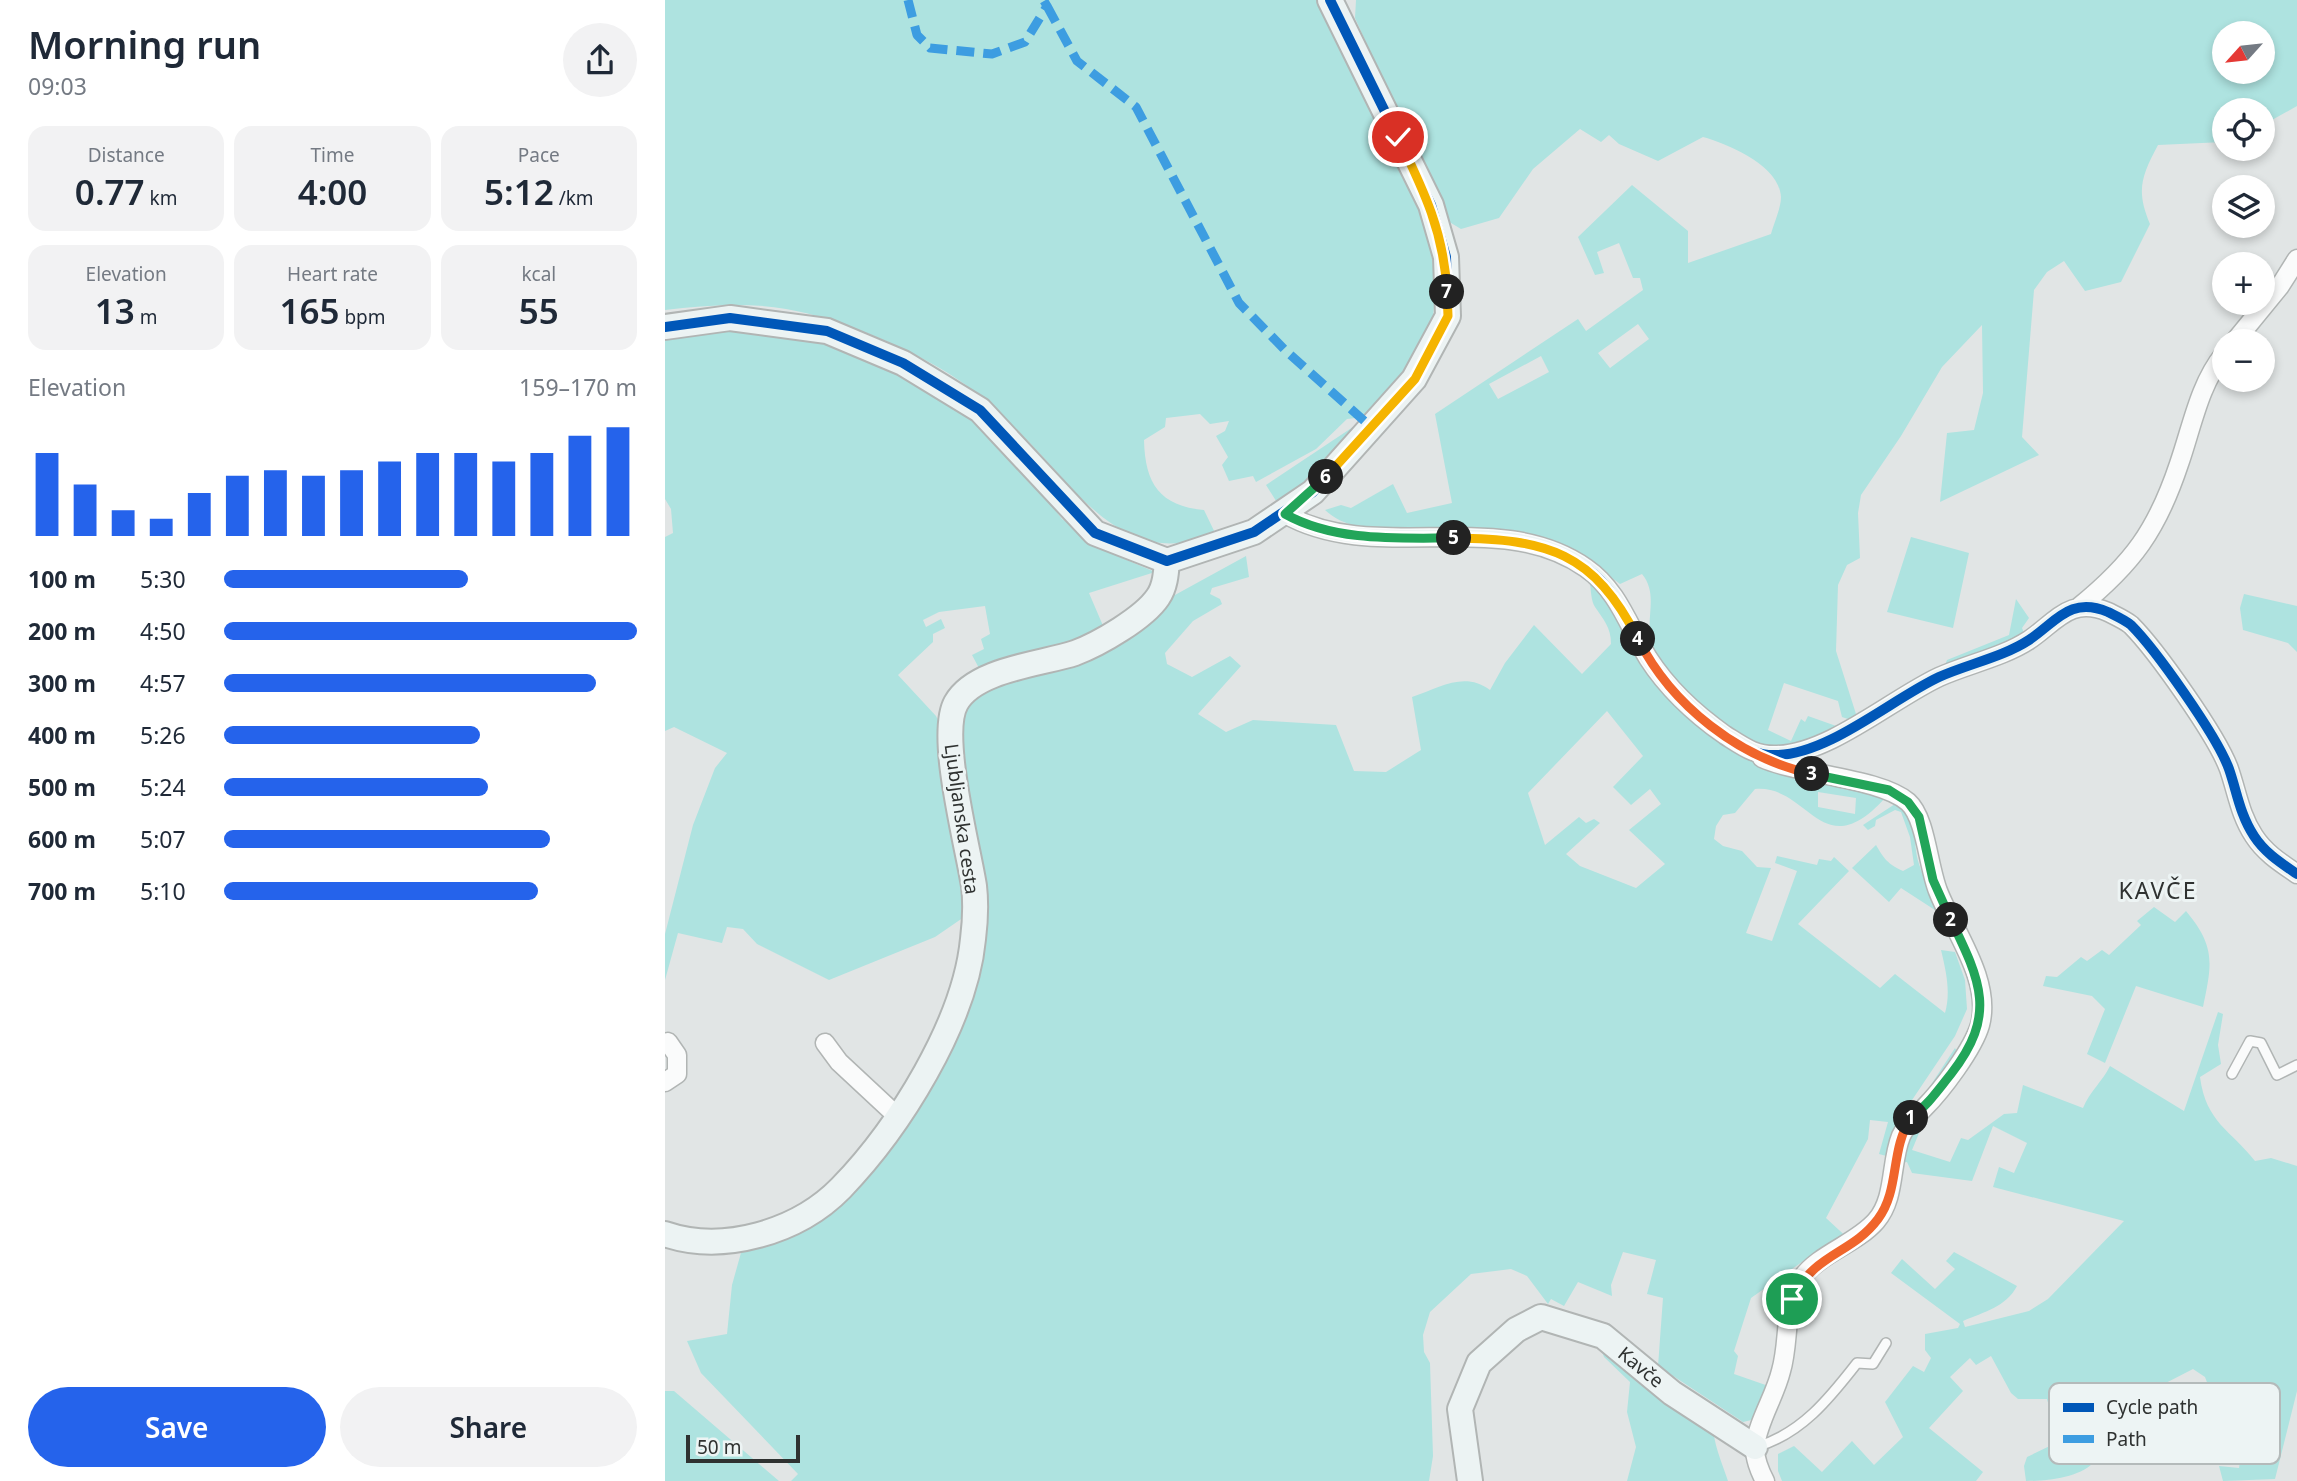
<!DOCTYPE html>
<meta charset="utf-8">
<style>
body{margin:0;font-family:"Noto Sans",sans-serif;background:#f2f2f3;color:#1f2937;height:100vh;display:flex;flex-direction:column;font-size:26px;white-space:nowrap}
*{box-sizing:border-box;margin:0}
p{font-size:23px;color:#747a83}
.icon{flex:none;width:38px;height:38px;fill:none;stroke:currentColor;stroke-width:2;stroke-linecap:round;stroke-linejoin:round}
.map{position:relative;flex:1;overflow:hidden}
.drawer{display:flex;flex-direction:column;background:#fff;width:665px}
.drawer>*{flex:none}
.needle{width:46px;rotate:243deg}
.fabs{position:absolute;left:1547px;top:21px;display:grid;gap:14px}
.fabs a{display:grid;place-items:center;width:63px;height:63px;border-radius:50%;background:#fff;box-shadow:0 4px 10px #0003;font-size:35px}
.scale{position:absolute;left:21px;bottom:18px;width:114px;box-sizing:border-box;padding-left:7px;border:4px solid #2f3231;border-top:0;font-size:19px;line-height:24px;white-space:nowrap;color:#2f3231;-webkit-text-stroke:5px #edf4f4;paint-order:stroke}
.pin{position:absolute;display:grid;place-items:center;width:60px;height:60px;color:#fff;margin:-30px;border:4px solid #fff;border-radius:50%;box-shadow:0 2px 7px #0007}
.km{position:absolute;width:35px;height:35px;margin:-18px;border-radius:50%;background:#222;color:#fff;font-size:19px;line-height:35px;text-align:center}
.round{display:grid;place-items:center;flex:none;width:74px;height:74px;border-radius:37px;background:#f2f2f3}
.headline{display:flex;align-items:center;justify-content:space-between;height:119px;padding:0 28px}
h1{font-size:38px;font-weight:600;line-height:52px}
.stats{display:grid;grid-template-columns:repeat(3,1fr);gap:10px;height:119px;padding:7px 28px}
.stats div{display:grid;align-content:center;border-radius:18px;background:#f2f2f3;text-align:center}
.stats b{font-size:35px;font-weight:600}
.stats small{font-size:19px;font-weight:400}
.stats p{font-size:19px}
.chart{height:196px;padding:14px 28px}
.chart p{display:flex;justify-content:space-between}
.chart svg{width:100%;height:126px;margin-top:7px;stroke:#2563eb;stroke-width:6}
.primary-button{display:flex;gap:14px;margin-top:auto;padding:14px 28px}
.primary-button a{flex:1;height:80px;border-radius:42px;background:#2563eb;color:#fff;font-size:28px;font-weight:600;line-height:80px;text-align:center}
.primary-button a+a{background:#f2f2f3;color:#1f2937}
ul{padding:0 28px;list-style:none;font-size:23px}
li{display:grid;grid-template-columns:112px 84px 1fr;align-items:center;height:52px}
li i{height:18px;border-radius:9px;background:#2563eb}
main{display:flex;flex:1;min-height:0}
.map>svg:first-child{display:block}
.green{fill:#aee3e0;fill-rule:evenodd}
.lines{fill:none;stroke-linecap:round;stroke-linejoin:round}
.lane-casing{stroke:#b1b5b4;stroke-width:12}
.street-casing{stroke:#b1b5b4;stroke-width:21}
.secondary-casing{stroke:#b1b5b4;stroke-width:28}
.lane{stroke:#fafbfb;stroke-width:9}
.street{stroke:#fafbfb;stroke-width:18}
.secondary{stroke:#ecf3f3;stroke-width:24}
.quiet{stroke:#3d9de1;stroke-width:9;stroke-dasharray:18 9;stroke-linecap:butt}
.cycleway-casing{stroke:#edf4f4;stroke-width:15}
.cycleway{stroke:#0057b8;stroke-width:10}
.split-1-casing{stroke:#fff;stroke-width:14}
.split-2-casing{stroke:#fff;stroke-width:14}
.split-3-casing{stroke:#fff;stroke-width:14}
.split-4-casing{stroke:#fff;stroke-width:14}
.split-5-casing{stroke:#fff;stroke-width:14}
.split-6-casing{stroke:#fff;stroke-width:14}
.split-7-casing{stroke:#fff;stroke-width:14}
.split-8-casing{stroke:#fff;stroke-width:14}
.split-1{stroke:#f0652b;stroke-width:9}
.split-2{stroke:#22a559;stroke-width:9}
.split-3{stroke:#22a559;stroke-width:9}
.split-4{stroke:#f0652b;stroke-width:9}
.split-5{stroke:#f5b400;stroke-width:9}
.split-6{stroke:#22a559;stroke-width:9}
.split-7{stroke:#f5b400;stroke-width:9}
.split-8{stroke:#f5b400;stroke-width:9}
.labels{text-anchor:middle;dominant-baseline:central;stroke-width:6;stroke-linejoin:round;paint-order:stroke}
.street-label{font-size:19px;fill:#2f3231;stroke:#edf4f4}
.quarter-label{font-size:23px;letter-spacing:2px;fill:#2f3231;stroke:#edf4f4}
.key{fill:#edf4f4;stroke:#b4baba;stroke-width:2}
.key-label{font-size:19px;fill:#2f3231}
</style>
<main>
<section class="drawer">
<div class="headline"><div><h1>Morning run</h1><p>09:03</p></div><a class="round"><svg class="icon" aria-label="share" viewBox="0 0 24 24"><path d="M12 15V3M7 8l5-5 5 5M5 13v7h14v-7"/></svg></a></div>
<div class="stats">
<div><p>Distance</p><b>0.77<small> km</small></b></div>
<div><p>Time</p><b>4:00</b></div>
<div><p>Pace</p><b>5:12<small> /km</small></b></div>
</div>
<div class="stats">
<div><p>Elevation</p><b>13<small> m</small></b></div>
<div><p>Heart rate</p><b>165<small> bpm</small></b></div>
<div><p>kcal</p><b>55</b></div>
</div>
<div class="chart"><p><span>Elevation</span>159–170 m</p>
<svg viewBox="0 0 160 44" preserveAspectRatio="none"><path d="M5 44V15M15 44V26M25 44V35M35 44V38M45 44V29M55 44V23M65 44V21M75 44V23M85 44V21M95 44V18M105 44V15M115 44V15M125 44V18M135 44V15M145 44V9M155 44V6"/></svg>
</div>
<ul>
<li><b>100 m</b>5:30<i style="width:59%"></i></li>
<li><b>200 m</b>4:50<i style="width:100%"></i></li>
<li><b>300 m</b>4:57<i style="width:90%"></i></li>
<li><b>400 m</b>5:26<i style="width:62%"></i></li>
<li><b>500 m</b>5:24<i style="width:64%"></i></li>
<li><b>600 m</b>5:07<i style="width:79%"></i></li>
<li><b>700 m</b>5:10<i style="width:76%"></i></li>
</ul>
<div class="primary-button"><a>Save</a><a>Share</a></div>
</section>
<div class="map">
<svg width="1632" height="1481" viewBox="0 0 1632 1481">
<rect width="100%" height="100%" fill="#e1e5e5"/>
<path class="green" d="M0,0H655L762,220L771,290L768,316L754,352L733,382L699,417L682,419L651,449L591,482L588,476L564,481L557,465L563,457L551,436L560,431L564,421L545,424L535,414L501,418L500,427L479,440C480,484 495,506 539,510L552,537C528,542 499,548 474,538C433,522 408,489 378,457C352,429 324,400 292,379C248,349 174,318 121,309C81,302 41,305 0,310Z
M691,0H1632V106L1598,125V110H1559V142L1493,145C1476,177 1471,191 1485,224L1456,282L1420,291L1399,261L1382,272L1369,290L1357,437L1374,455L1275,502L1282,433L1309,430L1318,393L1317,325L1277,367L1236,436L1196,495L1193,513L1195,558L1182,565L1173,585L1171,651L1191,714L1186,720L1177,717L1173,701L1119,683L1103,730L1126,741L1136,719L1140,722L1143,716L1174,727C1164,733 1149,748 1138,750C1128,752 1100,749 1091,744C1059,726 1000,680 988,646C978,621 995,596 977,574L955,584C931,566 906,545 876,538C840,529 804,534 769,528C762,526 755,530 748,530C719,531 682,531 660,510L676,505L686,508L728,484L742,513L787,503L770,414L913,319L921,331L978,290L975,278H968L954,243L932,252L939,273L930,275L913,237L967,185L1023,231V263L1106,234C1109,223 1116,208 1116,197C1114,165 1063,144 1038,137L993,161L954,144L944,135L936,142L915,129L868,169L834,218L796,229L781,220L690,18ZM1559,33H1598V72H1559ZM973,324L984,339L945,368L933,353ZM876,356L884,372L833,399L824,384Z
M67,326L132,333L235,369L317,424L352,460L397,519L450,555L490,572L424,593L439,628L422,638L315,670L307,655L319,649L316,639L325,634L320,606L274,612L258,620L261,627L276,619L280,628L268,634V642L233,675L271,716L279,732L302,915L270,937L164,980L92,944L78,929L62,927L57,943L13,933L0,980V934L28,825L50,768L62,753L9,727L0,731V537L8,533L6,509L0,499V336Z
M688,427L690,430L637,486L613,504L601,485Z
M1246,537L1304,553L1288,628L1222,612Z
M581,556L584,577L547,588L545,594L555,599L557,604L528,621L500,653L502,664L527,677L565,656L576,666L533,714L561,732L588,720L671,725L689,771L721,772L756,750L747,697C775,688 799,671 825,690L840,663L869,625L917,674L946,644C946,627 938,619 930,607C926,601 926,590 925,584L929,581L1057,740L1212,790L1220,798C1157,868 1144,784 1090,789L1070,813L1058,815L1051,826L1049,839L1058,846L1077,851L1092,867L1106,868L1081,933L1107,941L1132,871L1110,863L1112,856L1152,865L1154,859L1166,861L1169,857L1184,871L1133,924L1215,988L1230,974L1280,1013C1286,992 1281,971 1276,950L1290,952L1300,980L1302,1009L1290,1036L1241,1109L1225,1157L1214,1154L1223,1122L1205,1120L1203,1139L1161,1218L1187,1242L1171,1252H1151L1086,1298L1069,1351L1073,1356L1069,1374L1118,1391L1099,1417L1078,1422L993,1366L998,1298L982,1294L991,1260L958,1252L946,1285L947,1296L913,1282L899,1306L886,1299L883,1304L862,1276L846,1269L806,1274L765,1312L758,1335L759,1352L765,1363L768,1456L764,1481H126L133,1474L36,1373L22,1341L62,1334L67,1285L79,1242L178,1197L312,981L293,738L296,710L313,689L499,601ZM942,711L978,756L948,787L966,805L985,789L996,804L964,830L1000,864L971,888L915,866L901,854L935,823L929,819L921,823L914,817L880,845L863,793ZM1153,792L1191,798L1190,814L1153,807Z
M1579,594L1632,606V652L1623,643L1578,630L1575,608Z
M1351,599L1364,618L1357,628L1360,635L1279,668L1282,660L1344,635Z
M1230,804C1254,816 1247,843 1254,864C1259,880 1268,896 1275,911L1273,912L1236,888L1224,902L1187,868L1211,845C1219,859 1223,864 1238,871L1249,865L1245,837L1236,812L1230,810L1211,820L1210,826L1203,830L1198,825Z
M1489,907L1510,922L1521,911C1551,947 1547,964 1538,1007L1471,986L1440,1063L1422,1054L1440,1009L1427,996L1378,986L1381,976L1392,977L1416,957L1422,961L1437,950L1444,955L1476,925L1472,921Z
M1553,1012L1558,1014L1553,1045L1556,1064L1535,1077C1541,1123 1566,1130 1590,1161L1606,1158L1632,1166V1391L1610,1479L1558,1481L1554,1466L1574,1468L1584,1402L1572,1406L1546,1393L1540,1377L1528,1369L1493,1387L1459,1396L1429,1412L1385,1410L1382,1399H1353L1346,1393L1326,1356L1311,1365L1305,1358L1285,1377L1298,1391L1264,1428L1318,1472L1311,1481H1117L1113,1471V1454L1129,1446L1157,1472L1187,1441L1209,1465L1238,1437L1220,1402L1248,1366L1259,1372L1266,1358L1260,1350V1334L1293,1328L1295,1324L1226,1273L1237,1259L1270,1289L1290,1269L1281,1261L1289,1252L1352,1286C1341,1307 1319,1312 1298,1321L1300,1327L1364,1311L1383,1299L1459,1221L1328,1187L1334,1167L1349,1173L1362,1143L1328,1126L1307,1181L1247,1173L1242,1162L1235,1163L1258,1097L1290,1048L1293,1053L1267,1102L1247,1150L1285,1162L1296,1138L1303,1140L1339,1114L1352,1113L1358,1085L1418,1108C1425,1091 1437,1082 1445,1066L1519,1111Z
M933,1341L1048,1416C1046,1439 1056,1460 1063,1481H962L971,1447L962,1412L965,1382L939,1357Z
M0,1391H9L114,1481H0Z
M1437,1421H1453L1464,1425V1434L1455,1441L1433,1444L1427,1451L1428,1463C1413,1478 1382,1481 1361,1481L1359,1466L1362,1457Z"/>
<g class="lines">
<defs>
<path id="lane" d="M1567,1074L1585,1041L1596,1043L1612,1075L1632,1065
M1091,1447C1136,1434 1164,1399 1192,1363L1208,1364L1221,1343"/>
<path id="street" d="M1570,341L1615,286L1632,259
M620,514C711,566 833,506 921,568C953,590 964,627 983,658C1003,689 1030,714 1060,735C1079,747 1090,756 1112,755C1164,754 1227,699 1274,677C1303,664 1338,657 1364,640C1391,622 1405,596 1443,612C1451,616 1460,620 1466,625C1491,650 1552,736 1564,769C1572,792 1575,815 1589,836C1600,853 1616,863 1632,874
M1414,607C1468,563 1492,530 1514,464C1527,427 1534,385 1559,354
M1097,758C1135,775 1215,778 1243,802C1261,818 1263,866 1273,891C1288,930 1327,980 1315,1025C1308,1049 1277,1090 1259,1108C1250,1118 1242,1123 1236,1136C1225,1163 1231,1198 1211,1221C1191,1244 1153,1254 1136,1279C1118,1307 1125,1341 1116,1371C1110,1396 1093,1421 1090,1446C1089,1457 1095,1472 1100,1481
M160,1043L174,1062L232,1116
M0,1082L12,1074V1055L3,1042"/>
<path id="secondary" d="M0,327L65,318L162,331L238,363L315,410L430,533L502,561L589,532L648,492L749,379L783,316L781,257L766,205L665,0
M0,1234C58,1254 133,1232 176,1188C234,1128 300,1023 308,939C310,923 311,903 309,886C303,847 273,735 291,703C310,669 377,664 410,653C434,644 479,618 493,597C500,587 501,574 502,561
M805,1481L795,1409L814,1363L851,1330L876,1317L938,1336L1007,1393L1090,1447"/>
</defs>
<use href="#lane" class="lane-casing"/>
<use href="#street" class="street-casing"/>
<use href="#secondary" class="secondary-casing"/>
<use href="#lane" class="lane"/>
<use href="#street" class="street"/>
<use href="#secondary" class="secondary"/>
<path class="quiet" d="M243,0L252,35L265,48L327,54L360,42L382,6L379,1
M382,6L412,61L471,107L574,303L621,351L706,427"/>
<defs>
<path id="cycleway" d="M0,327L65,318L162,331L238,363L315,410L430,533L502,561L589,532L648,492L749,379L783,316L781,257L766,205L665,0
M620,514C711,566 833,506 921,568C953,590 964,627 983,658C1003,689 1030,714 1060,735C1079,747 1090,756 1112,755C1164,754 1227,699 1274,677C1303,664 1338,657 1364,640C1391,622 1405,596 1443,612C1451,616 1460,620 1466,625C1491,650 1552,736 1564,769C1572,792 1575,815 1589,836C1600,853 1616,863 1632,874"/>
</defs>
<use href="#cycleway" class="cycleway-casing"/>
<use href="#cycleway" class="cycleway"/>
</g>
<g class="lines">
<defs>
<path id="split-1" d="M1127,1299C1150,1252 1186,1255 1213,1219C1235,1190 1225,1149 1246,1118"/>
<path id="split-2" d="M1246,1118C1262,1106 1273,1090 1286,1074C1332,1015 1316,982 1286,920"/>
<path id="split-3" d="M1147,774L1224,790L1243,802L1254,817L1268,880L1286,920"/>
<path id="split-4" d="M973,639C1007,706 1074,758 1147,774"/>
<path id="split-5" d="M789,538C882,539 929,552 973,639"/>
<path id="split-6" d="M661,477L620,514C670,542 733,538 789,538"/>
<path id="split-7" d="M661,477L750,379L783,316L782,292"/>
<path id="split-8" d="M733,137C759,191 779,232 782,292"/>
</defs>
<use href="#split-1" class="split-1-casing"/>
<use href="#split-2" class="split-2-casing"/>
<use href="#split-3" class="split-3-casing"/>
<use href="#split-4" class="split-4-casing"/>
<use href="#split-5" class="split-5-casing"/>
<use href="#split-6" class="split-6-casing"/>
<use href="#split-7" class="split-7-casing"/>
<use href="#split-8" class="split-8-casing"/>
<use href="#split-1" class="split-1"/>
<use href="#split-2" class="split-2"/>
<use href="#split-3" class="split-3"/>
<use href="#split-4" class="split-4"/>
<use href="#split-5" class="split-5"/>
<use href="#split-6" class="split-6"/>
<use href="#split-7" class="split-7"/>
<use href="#split-8" class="split-8"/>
</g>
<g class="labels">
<g class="street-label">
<text transform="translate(297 819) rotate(82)">Ljubljanska cesta</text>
<text transform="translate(976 1367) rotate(39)">Kavče</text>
</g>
<g class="quarter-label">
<text x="1493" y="890">KAVČE</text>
</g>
</g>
<rect x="1384" y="1383" width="231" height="81" rx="10" class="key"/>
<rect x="1398" y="1403" width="31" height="9" fill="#0057b8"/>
<rect x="1398" y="1435" width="31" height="8" fill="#3d9de1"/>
<g class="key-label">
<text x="1441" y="1414">Cycle path</text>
<text x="1441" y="1446">Path</text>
</g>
</svg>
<div class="fabs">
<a><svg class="needle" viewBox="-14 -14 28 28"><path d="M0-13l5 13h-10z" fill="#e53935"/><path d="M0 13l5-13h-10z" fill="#747a83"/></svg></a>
<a><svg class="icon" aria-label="locate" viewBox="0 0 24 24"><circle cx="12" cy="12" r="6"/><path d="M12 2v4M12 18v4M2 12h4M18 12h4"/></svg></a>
<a><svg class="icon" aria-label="layers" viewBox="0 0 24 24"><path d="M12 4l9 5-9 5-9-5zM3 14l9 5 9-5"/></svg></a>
<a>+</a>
<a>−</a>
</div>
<div class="scale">50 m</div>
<div class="pin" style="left:1127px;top:1299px;background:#1e9e55"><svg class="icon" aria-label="arrive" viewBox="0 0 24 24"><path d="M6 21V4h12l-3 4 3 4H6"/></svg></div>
<div class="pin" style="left:733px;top:137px;background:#d93025"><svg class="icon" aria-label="check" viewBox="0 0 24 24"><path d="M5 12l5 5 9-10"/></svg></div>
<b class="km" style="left:1246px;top:1118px">1</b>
<b class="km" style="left:1286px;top:920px">2</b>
<b class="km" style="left:1147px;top:774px">3</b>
<b class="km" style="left:973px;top:639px">4</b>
<b class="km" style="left:789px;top:538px">5</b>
<b class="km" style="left:661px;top:477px">6</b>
<b class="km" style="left:782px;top:292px">7</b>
</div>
</main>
